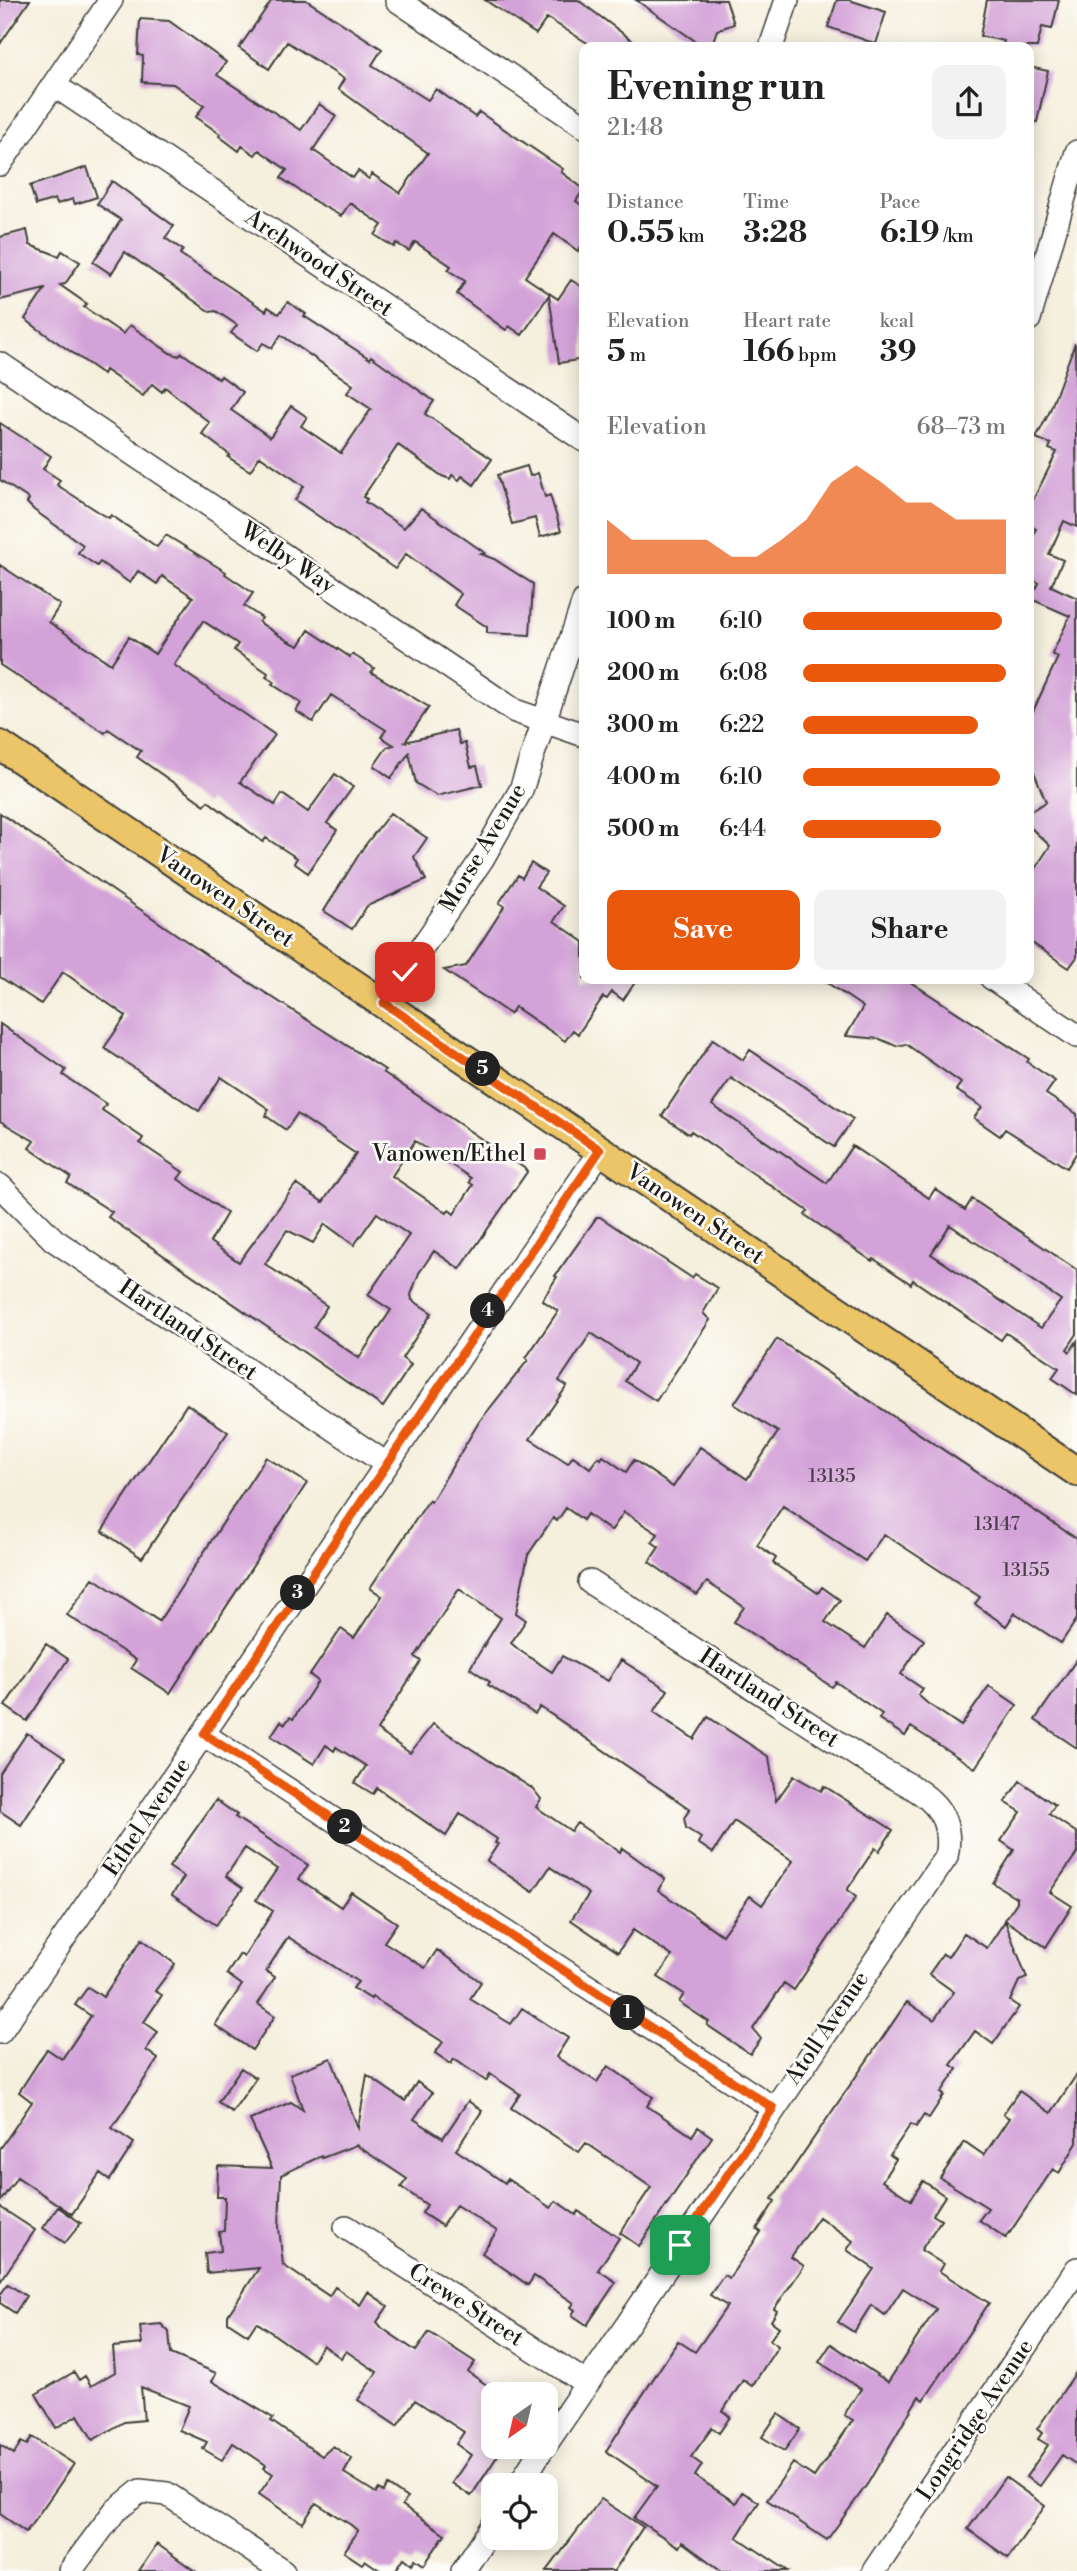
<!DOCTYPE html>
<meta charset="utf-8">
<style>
body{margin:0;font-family:"Libre Bodoni",serif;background:#f2f2f2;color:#222;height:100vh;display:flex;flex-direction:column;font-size:26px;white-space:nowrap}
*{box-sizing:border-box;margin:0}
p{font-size:23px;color:#767676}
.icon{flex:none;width:38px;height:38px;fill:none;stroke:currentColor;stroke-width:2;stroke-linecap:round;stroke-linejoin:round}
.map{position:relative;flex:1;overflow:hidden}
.details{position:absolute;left:579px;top:42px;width:455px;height:942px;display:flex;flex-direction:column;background:#fff;border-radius:14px;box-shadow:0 4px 18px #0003}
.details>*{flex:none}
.needle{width:46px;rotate:214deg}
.controls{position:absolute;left:481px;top:2382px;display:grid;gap:14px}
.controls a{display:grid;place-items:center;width:77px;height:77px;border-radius:14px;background:#fff;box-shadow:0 4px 18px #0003;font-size:35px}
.pin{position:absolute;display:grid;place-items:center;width:60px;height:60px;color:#fff;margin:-30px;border-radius:14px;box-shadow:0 4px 10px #0006}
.km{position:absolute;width:35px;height:35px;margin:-18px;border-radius:50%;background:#222;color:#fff;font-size:19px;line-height:35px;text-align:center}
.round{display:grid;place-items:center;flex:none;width:74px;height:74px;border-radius:14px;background:#f2f2f2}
.summary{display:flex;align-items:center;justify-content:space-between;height:119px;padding:0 28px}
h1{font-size:38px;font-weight:800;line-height:52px}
.figures{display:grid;grid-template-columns:repeat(3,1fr);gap:10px;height:119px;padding:7px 28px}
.figures div{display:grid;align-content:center}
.figures b{font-size:30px;font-weight:800}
.figures small{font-size:19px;font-weight:400}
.figures p{font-size:19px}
.chart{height:196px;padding:14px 28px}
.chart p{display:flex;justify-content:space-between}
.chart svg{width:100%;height:126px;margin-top:7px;fill:#ea580c;opacity:.7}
.action{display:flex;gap:14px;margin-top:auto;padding:14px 28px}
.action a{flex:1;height:80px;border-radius:14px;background:#ea580c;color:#fff;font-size:28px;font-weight:800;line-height:80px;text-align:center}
.action a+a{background:#f2f2f2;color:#222}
ul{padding:0 28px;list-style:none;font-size:23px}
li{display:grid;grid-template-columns:112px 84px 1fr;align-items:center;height:52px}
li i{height:18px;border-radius:9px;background:#ea580c}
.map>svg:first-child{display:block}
.building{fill:#d3a2d8;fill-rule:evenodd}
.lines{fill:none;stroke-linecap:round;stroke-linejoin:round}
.minor-casing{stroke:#3d3c39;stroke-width:26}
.major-casing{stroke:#3d3c39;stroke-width:32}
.minor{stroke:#fff;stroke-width:23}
.major{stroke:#edc569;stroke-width:28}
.route-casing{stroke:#fff;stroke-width:14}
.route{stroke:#ea580c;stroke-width:9}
.poi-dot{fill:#d1495b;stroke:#fdfcf7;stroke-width:2.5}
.labels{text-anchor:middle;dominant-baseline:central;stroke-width:5;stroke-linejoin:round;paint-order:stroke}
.number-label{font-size:19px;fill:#4a3e4b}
.street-label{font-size:23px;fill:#1c1c1c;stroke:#fdfcf7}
.poi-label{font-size:23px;fill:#1c1c1c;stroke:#fdfcf7;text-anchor:end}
</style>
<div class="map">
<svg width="1077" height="2571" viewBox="0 0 1077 2571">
<rect width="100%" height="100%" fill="#fdfcf7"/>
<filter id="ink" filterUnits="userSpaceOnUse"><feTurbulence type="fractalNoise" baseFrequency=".0143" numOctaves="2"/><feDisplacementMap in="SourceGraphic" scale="14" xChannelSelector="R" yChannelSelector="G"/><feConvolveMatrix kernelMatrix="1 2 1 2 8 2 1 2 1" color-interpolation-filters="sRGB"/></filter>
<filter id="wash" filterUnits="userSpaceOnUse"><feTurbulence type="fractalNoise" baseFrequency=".00686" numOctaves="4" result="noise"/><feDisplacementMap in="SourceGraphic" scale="28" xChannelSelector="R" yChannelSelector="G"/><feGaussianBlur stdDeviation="1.57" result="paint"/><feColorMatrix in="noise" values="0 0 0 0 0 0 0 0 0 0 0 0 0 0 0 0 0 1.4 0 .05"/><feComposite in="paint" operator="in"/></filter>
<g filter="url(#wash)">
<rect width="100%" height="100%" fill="#f5efdd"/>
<g id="blocks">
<path class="building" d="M0,0H30L0,44Z
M272,0H306L382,49L372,65L428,100L436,89L475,117L479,112L563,169L561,172L584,189L576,201L584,207V242L578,251L554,234L525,277L558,299L571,280L584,288V359L559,363L549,295L522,335L509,326L506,330L457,294L465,281L448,270L451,266L415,242L409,251L396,243L394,247L375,235L382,225L350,203L341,216L316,202L281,178L287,170L259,150L255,155L242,146L239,151L219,136L220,134L196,117L204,105L173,84L142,82L143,56L138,55L140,19L169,21L226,62L217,75L301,130L319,104L336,116L313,150L353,178L358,171L369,179L372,174L400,193L428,153L338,89L344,79L287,42L269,69L239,48Z
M485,0H578L641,47H594L547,18L536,34Z
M636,0H726L734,24L717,30L711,47H704Z
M837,0H849L886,12L876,44L828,27Z
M987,0H1059L1052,29L1042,27L1037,47H1003L1004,41L980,36Z
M1029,67L1048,71L1037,122L1029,121Z
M87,167L97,197L75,204L73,199L57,204L55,199L36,205L30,186Z
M112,181L174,226L165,238L183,250L180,254L266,311L268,307L279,314L288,302L306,314L304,316L370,359L371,356L434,401L425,414L492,459L474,485L462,476L459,480L452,475L450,479L442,476L398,445L363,497L367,499L365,502L404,528L421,508L485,553L481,554L494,559L533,584L530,635L487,633V627L454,605L461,594L406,554L395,569L295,500L304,486L260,456L250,471L228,457L230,455L202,434L210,423L165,387L162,392L152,384L143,396L105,370L103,374L37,328L25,319L45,289L0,300V237L27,230L30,245L59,256L62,251L80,262L65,284L60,285L87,304L84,307L123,334L130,325L170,353L179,356L182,353L219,379L221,376L243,392L231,410L270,437L291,406L307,417L301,426L341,453L371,409L347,393L353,385L281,335L272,348L263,343L257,351L231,333L237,325L216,311L210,312L125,252L111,274L93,262L121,220L97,204Z
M1075,343L1077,527L1064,521L1049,554L1063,560L1051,586L1077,598V957L1069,968L1029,941V878L1050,846L1029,826V812L1046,802L1029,759V720L1058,657L1052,654L1070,616L1031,599L1039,583L1029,578V542L1036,529L1029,525V508L1057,452L1049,449L1051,444L1036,438L1049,413Z
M0,423L51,456L43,469L60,480L57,485L102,514L109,518L111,515L157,547L166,535L226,572L225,574L253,593L244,606L262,618L259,622L288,641L299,646L309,630L350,657L352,654L374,668L371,672L429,707L405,742L456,730L460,744L465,743L471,767L477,766L482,785L437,796L416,783L409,753L391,778L374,766L387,747L394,745L381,737L386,730L331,695L313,722L296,711L301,703L272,684L274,682L266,677L268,673L234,650L238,644L203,621L174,665L275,735L240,782L275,805L282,794L308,812L335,774L353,787L327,823L337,830L308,873L294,863L297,858L266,838L263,842L208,801L205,805L137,757L141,751L108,729L105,733L0,665V565L60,605L49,622L111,664L129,637L155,654L193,597L162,576L157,584L138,571L130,583L100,562L97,566L78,553L83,545L34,510L27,503L29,499L0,480Z
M527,466L530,476L538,473L545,497L550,495L561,531L540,537L535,518L512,524L497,475Z
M0,813L205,954L385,1070L383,1072L524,1168L527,1172L460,1269L434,1251L419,1273L411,1295L412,1300L432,1313L402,1358L411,1365L383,1407L108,1217L112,1212L67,1183L71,1177L29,1148L34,1141L0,1121V1024L66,1070L63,1075L106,1104L102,1110L143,1138L140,1143L183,1172L178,1179L227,1213L210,1242L239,1262L296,1184L323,1202L356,1154L297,1114L286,1130L266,1116L269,1109L221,1077L199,1111L104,1048L126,1016L63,972L41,1004L0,977ZM415,1141L471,1178L469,1182L473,1185L454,1214L449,1210L447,1213L392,1176ZM377,1213L409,1235L368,1295L391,1310L359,1358L314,1327L327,1306L265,1264L287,1230L313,1243L325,1224L354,1245Z
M390,813L427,838L414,857L426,880L367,906L352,929L324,911L363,848Z
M531,863L546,873L536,887L564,906L554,921L584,942V978H638L623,1000L612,992L607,999L603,997L578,1034L573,1030L565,1041L515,1007L510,1014L444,970L466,966L502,910L504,906L499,903L518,875L522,878Z
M820,978H904L1029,1059L1027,1062L1055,1081L1046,1094L1077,1114V1152L1067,1168L1005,1129L1000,1136L974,1118L982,1107L956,1090L961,1083L906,1044L896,1046L880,1039L846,1036L863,1007Z
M713,1039L743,1060L750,1050L853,1119L834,1147L731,1078L712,1105L827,1183L852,1146L929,1198L935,1189L965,1210L972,1199L1077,1270V1334L1067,1349L1070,1352L1077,1341V1395L1052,1378L1059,1368L1006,1333L1001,1340L913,1280L911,1284L874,1259L872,1261L805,1215L808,1211L691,1131L689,1134L662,1116ZM950,1225L1061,1300L1041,1328L931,1254Z
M597,1217H600L692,1278L695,1274L718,1288L703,1313L710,1320L656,1401L625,1381L636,1363L591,1333L559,1381L567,1386L530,1439L568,1463L573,1456L590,1468L598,1457L601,1459L603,1456L626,1472L634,1460L673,1487L700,1447L747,1479L778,1432L734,1404L777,1339L1077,1539V1619L1061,1643L1015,1613L1006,1626L975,1604L980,1597L884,1534L865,1561L783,1506L757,1545L776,1558L773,1563L818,1593L822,1587L840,1600L825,1622L865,1648L887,1615L924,1640L901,1674L923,1689L918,1695L927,1703L961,1726L989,1686L1017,1705L975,1768L911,1727L905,1736L879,1719L882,1714L836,1682L832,1687L734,1622L744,1607L707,1582L697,1595L649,1562L659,1547L652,1542L658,1534L624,1512L611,1531L587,1514L583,1520L566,1508L557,1521L553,1518L528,1555L516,1613L526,1620L511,1643L519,1650L552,1672L562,1656L608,1681L621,1660L668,1690L654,1712L694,1739L708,1717L769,1757L776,1801L794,1776L821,1791L824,1786L893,1830L879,1851L875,1848L847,1890L856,1897L794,1990L784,1983L753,2029L761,2039L750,2054L707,2025L709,2022L679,2002L684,1994L658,1977L672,1956L633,1930L618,1952L571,1920L589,1894L550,1867L533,1892L487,1861L498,1844L495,1843L497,1839L460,1814L446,1836L377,1788L373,1794L355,1783L366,1766L336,1747L334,1751L326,1745L314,1764L271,1736L281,1721L285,1724L290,1717L293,1719L318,1681L310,1675L341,1629L354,1638L382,1596L370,1588L429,1500L431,1502L479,1422L528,1360L526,1358L558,1311L542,1300L557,1277L555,1276ZM459,1589L501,1618L470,1668L490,1682L488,1685L535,1714L540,1707L690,1809L684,1818L686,1828L701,1838L698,1843L713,1853L734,1821L793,1861L762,1905L750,1896L722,1935L658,1890L665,1879L622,1848L620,1852L577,1823L571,1831L536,1807L541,1799L533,1789L433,1724L410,1753L377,1730L421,1661L415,1657Z
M187,1404L228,1432L142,1558L102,1531Z
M266,1457L307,1483L170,1693L131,1668L136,1660L67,1615L93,1578L159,1621Z
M46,1644L68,1659L27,1721L5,1706Z
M1077,1659V1748L1035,1720Z
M27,1733L65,1758L21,1825L0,1811V1773Z
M1020,1781L1055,1805L1049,1814L1077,1833V1853L1050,1892L1072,1906L1046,1947L1005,1920L1017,1902V1898L993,1883L1014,1850L1001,1841L1021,1812L1005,1802Z
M216,1800L237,1815L235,1817L308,1865L299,1879L341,1907L351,1892L397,1923L384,1942L425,1968L437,1950L481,1982L470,1999L511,2024L522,2008L568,2038L556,2057L597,2082L608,2066L653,2097L647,2106L692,2136L698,2127L712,2137L639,2246L620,2233L651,2187L586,2143L579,2152L511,2108L520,2094L490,2074L486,2081L454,2059L451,2064L435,2053L443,2042L372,1997L371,1999L353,1988L358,1982L288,1937L266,1971L275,1977L258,2004L275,2016L252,2050L215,2025L242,1985L227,1974L240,1954L244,1957L273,1911L256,1900L277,1869L245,1848L226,1876L243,1888L216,1925L172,1895L184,1877L169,1867Z
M1005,1921L1027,1978L1019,1981L1010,2001L1019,2007L993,2044L975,2031L951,2065L957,2069L941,2093L944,2095L929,2118L924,2115L916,2127L911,2124L890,2155L896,2159L882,2181L911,2200L923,2181L945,2196L933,2215L941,2220L921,2250L943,2264L939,2271L989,2303L924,2400L919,2396L868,2483L827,2540L767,2500L793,2463L814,2477L853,2420L844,2415L861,2389L819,2362L831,2344L888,2382L936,2309L903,2288L885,2315L871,2305L854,2332L838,2322L874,2269L847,2250L853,2241L819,2217L791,2257L804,2266L774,2309L777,2311L771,2321L779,2327L770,2340L778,2346L752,2386L743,2380L723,2411L730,2417L719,2433L712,2428L691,2457L702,2465L695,2476L736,2503L742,2492L759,2502L737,2537L788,2571H722L682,2542L679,2547L634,2518L657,2486L606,2451L678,2341L695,2352L727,2306L710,2295L724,2275L729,2278L761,2232L757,2229L775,2201L772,2199L907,2002L934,2020L954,1992L929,1974L943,1954L948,1957L964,1933L987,1948Z
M142,1939L175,1964L155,1991L162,1995L144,2022L158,2032L146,2050L158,2059L112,2128L134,2143L110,2180L100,2173L72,2214L17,2177L0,2202V2149L32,2102L19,2092L47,2049L62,2059L91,2016L75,2005L88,1987L103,1997Z
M331,2058L358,2128L367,2075L405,2101L417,2082L432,2093L414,2119L443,2138L468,2101L482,2111L456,2150L505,2183L507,2179L551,2208L556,2201L576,2215L578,2211L619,2238L598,2270L616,2282L587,2325L572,2315L575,2310L571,2307L574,2303L534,2276L528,2285L482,2253L497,2231L456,2205L442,2226L422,2213L427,2205L401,2187L407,2179L356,2145L322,2158L321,2156L281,2175L279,2227L283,2265L329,2296L335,2287L360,2305L368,2292L388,2306L377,2322L382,2328L416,2351L429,2332L475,2362L468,2372L494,2390V2446H504L471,2496L452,2483L471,2455L456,2444L464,2432L415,2400L397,2426L358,2400L377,2372L346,2351L341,2358L323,2345L312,2361L259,2324L256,2323L248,2335L228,2322V2315L259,2268L207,2273L205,2253L221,2251L219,2232L224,2231L225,2197H217L218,2166L272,2168L250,2120L291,2102L303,2110L290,2074Z
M241,2068L256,2078L232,2112L218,2102Z
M1077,2074V2143L1059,2173L1053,2169L1006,2238L979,2220L988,2208L940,2178L965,2142L984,2155L1009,2118L1003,2114L1019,2091L1051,2113Z
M0,2207L35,2230L0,2282Z
M58,2207L81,2223L65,2243L43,2228Z
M8,2284L26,2296L15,2313L0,2303V2295Z
M161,2324L169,2332L171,2354L216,2373L212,2381L273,2418L271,2421L322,2456L333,2446L352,2459L344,2473L376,2493L379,2489L383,2492L388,2485L407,2498L402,2505L445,2534L424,2565L415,2559L412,2564L404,2558L395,2571H381L365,2560L362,2564L344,2552L358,2531L351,2525L316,2503L303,2523L285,2512L259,2494L273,2474L264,2468L266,2465L233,2443L222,2460L203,2449L207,2442L179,2430L189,2406L141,2387L144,2420L124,2422L93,2440L78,2415L56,2428L36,2394L74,2372L79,2380L85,2376L91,2386L115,2372L113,2347L142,2344L140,2326Z
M1077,2371V2465L1062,2455L1040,2486L1026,2477L1048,2445L1038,2439L1042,2433L1037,2429Z
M778,2414L800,2429L784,2451L762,2437Z
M32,2437L74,2464L26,2532L0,2514V2445L14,2454L21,2442L27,2445Z
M1005,2477L1045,2506L1008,2558L968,2529Z
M601,2499L643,2527L614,2571H547Z
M157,2544L195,2571H139Z"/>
</g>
</g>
<g filter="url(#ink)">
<use href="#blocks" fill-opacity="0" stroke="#3d3c39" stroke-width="2"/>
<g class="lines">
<defs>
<path id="minor" d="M397,0L584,126
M771,47L787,0
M54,85L584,440
M0,164L111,0
M1029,319L1077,152
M0,364L515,711L584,735
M992,978L1077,1036
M384,1003L482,859L521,790L584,601
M0,1186L54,1240L385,1463
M203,1734L773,2108
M0,2032L601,1150
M346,2227L586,2383
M546,2444L946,1857C957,1802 914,1789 874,1766L590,1582
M519,2485L544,2446
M70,2571L114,2512L140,2491L167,2494L283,2571
M463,2571L494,2524
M874,2571L1077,2269"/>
<path id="major" d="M0,745L1077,1472"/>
</defs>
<use href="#minor" class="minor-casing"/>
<use href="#major" class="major-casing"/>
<use href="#minor" class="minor"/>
<use href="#major" class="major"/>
</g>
</g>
<g class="lines" filter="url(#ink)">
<defs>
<path id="route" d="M405,972L384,1003L600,1150L204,1734L773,2108L680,2245"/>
</defs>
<use href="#route" class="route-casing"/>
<use href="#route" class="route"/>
</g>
<rect class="poi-dot" x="533" y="1147" width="14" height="14" rx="3.5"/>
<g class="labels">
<g class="number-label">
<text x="832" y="1476">13135</text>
<text x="997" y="1524">13147</text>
<text x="1026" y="1570">13155</text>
</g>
<g class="street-label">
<text transform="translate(319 263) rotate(34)">Archwood Street</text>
<text transform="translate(288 558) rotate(34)">Welby Way</text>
<text transform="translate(483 848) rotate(-59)">Morse Avenue</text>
<text transform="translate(225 897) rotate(34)">Vanowen Street</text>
<text transform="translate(695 1214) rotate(34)">Vanowen Street</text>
<text transform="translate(188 1330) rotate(34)">Hartland Street</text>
<text transform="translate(769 1698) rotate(33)">Hartland Street</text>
<text transform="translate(147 1817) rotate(-56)">Ethel Avenue</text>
<text transform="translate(827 2028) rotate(-56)">Atoll Avenue</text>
<text transform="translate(466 2305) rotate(33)">Crewe Street</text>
<text transform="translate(975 2420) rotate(-56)">Longridge Avenue</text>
</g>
<g class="poi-label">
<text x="526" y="1154">Vanowen/Ethel</text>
</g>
</g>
</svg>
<div class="controls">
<a><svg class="needle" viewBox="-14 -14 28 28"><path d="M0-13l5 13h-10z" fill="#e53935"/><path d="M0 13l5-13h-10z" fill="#767676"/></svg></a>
<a><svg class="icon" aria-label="locate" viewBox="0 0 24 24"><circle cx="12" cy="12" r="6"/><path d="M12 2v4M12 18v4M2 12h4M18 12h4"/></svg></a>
</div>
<div class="pin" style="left:680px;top:2245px;background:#1e9e55"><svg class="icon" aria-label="arrive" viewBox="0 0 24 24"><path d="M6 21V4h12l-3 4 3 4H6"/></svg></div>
<div class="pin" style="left:405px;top:972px;background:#d93025"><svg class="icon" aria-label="check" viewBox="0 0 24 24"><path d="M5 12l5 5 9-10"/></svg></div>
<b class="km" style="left:628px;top:2013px">1</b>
<b class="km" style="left:345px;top:1827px">2</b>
<b class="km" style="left:298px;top:1593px">3</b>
<b class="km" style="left:488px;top:1311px">4</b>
<b class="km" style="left:483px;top:1069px">5</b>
<section class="details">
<div class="summary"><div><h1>Evening run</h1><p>21:48</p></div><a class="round"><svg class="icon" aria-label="share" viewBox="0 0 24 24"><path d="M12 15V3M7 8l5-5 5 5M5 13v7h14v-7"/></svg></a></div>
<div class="figures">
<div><p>Distance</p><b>0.55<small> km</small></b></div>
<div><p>Time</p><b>3:28</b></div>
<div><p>Pace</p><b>6:19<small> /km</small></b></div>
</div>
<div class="figures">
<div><p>Elevation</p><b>5<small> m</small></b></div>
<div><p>Heart rate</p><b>166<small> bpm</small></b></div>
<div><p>kcal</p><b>39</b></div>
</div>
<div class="chart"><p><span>Elevation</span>68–73 m</p>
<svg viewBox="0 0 160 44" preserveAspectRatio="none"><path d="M0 44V25L10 32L20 32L30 32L40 32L50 38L60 38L70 32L80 25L90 12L100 6L110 12L120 19L130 19L140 25L150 25L160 25V44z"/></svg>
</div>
<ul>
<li><b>100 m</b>6:10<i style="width:98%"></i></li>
<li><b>200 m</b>6:08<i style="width:100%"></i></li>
<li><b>300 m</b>6:22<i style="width:86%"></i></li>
<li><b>400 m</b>6:10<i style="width:97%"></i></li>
<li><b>500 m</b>6:44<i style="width:68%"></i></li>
</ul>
<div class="action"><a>Save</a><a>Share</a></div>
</section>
</div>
